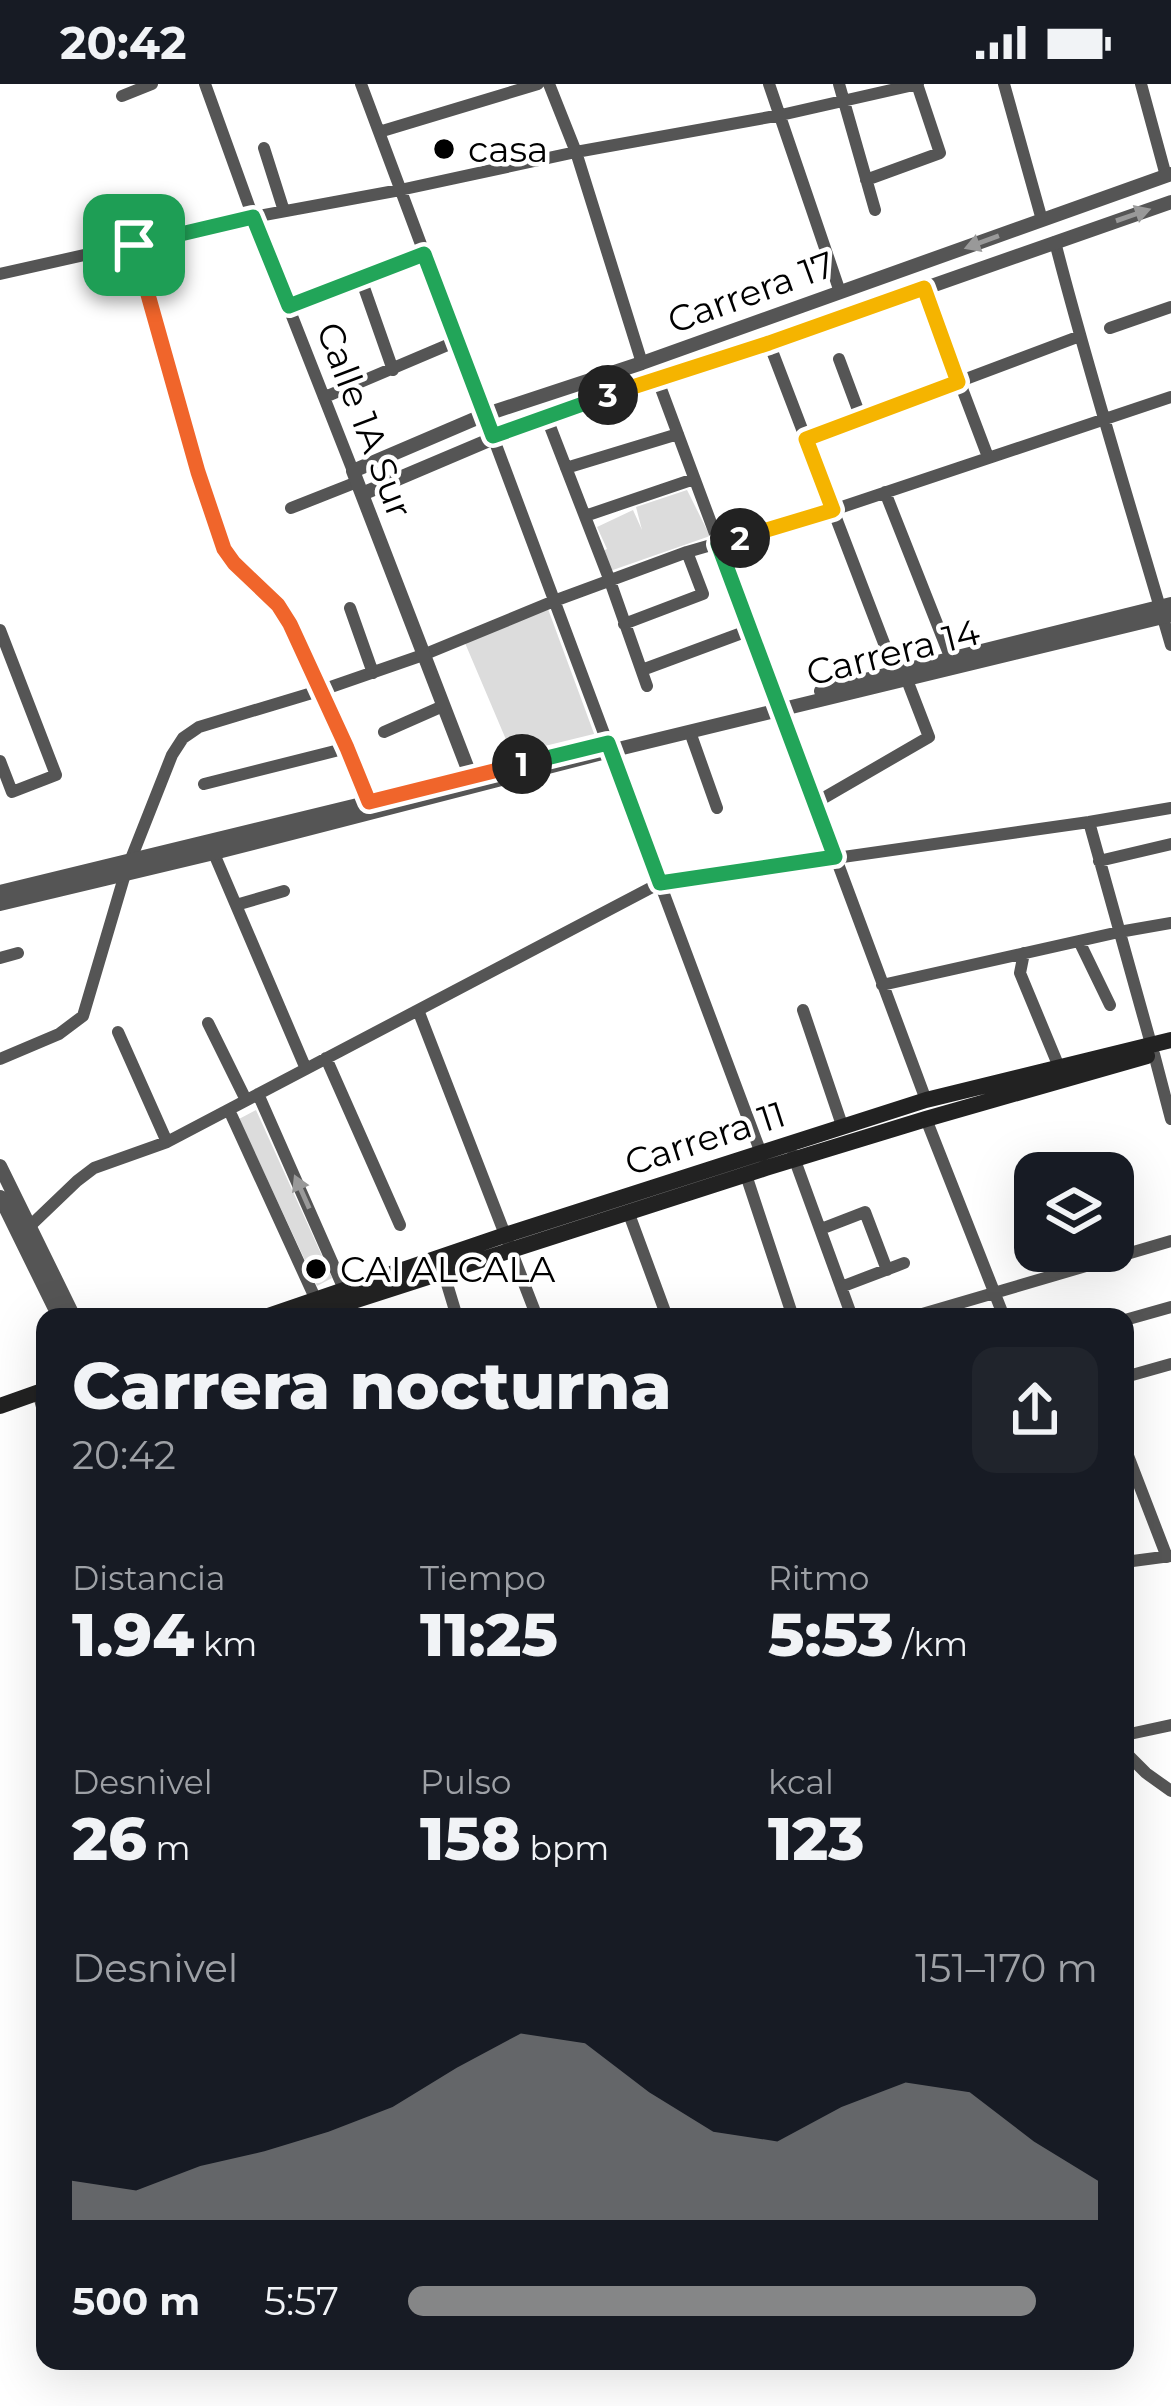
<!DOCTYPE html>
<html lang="es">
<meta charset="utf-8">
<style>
body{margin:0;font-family:Montserrat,sans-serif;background:#20242c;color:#f1f3f6;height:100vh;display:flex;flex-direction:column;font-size:45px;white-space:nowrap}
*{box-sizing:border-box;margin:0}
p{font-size:39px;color:#9ea1a6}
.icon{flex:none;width:66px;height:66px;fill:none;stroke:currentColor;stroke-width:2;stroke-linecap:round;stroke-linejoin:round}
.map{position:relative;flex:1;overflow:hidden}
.sheet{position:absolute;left:36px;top:1224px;width:1098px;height:1062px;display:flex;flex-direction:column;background:#171b24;border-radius:24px;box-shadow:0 12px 48px #0002}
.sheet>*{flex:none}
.controls{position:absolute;left:1014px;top:1068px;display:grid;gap:24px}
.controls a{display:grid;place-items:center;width:120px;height:120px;border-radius:24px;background:#171b24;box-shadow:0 12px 48px #0002;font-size:60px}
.pin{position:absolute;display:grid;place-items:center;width:102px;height:102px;color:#fff;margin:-51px;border-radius:24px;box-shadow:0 6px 18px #0006}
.km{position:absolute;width:60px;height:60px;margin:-30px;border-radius:50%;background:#222;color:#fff;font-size:33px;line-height:60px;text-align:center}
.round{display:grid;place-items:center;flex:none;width:126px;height:126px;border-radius:24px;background:#20242c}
.head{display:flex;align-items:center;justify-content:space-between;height:204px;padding:0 36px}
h1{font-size:66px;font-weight:800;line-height:90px}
.metrics{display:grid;grid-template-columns:repeat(3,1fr);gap:18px;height:204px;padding:12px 36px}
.metrics div{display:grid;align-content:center}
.metrics b{font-size:60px;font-weight:800}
.metrics small{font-size:33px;font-weight:400}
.metrics p{font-size:33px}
.chart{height:336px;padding:24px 36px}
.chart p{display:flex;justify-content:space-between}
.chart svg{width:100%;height:216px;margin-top:12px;fill:#858687;opacity:.7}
ul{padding:0 36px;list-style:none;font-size:39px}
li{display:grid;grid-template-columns:192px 144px 1fr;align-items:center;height:90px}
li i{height:30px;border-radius:15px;background:#858687}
.status{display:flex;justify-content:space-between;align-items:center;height:84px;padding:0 60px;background:#171b24;direction:ltr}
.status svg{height:33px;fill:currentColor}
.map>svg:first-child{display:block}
.green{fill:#dcdcdc}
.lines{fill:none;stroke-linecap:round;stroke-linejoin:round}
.minor{stroke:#555;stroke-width:12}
.tertiary{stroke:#555;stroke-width:14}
.secondary{stroke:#222;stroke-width:16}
.oneway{fill:#999}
.split-1-casing{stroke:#fff;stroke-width:24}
.split-2-casing{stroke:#fff;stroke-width:24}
.split-3-casing{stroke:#fff;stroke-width:24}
.split-4-casing{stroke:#fff;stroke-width:24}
.split-1{stroke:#f0652b;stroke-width:15}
.split-2{stroke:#22a559;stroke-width:15}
.split-3{stroke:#f5b400;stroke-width:15}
.split-4{stroke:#22a559;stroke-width:15}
.poi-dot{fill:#000;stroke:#fff;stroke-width:4.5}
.labels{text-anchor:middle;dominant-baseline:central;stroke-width:9;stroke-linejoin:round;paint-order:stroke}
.poi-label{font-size:36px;fill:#000;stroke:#fff;text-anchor:start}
.street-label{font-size:36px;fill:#000;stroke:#fff}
</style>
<div class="status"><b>20:42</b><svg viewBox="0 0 49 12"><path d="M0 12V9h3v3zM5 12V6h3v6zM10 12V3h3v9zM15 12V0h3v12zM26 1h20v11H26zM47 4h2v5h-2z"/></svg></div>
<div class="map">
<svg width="1171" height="2322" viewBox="0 0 1171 2322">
<rect width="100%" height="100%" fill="#fff"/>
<path class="green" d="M687,406L710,452L610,487L603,467L607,465L597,443L633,426L642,446L636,423Z
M548,525L596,655L513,672L465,559Z
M256,1026L332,1194L317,1202L239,1035Z"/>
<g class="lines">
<path class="minor" d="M205,0L253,133L353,387
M361,0L762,1072
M549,0L576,68L642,279
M769,0L840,208
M839,0L875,126
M1004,0L1042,136
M1141,0L1166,92
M122,12L152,0
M379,48L538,0
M264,64L284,127
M866,96L940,69L917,0
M1055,158C1090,294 1132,427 1171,561
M133,161L198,388L224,465L234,479L278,521L290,540L347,664L373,727
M0,190L253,133L400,106L576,68L781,31L918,0
M361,195L393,286
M924,204L988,373
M289,222L424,169
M1110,244L1171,223
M769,259L895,588
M839,275L861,334
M657,294L926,1016
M325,313L457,257
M546,332L610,497L647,602
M806,355L1080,252
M566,384L678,350
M885,408L951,575
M291,424L357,398
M585,432L694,395
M350,524L373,589
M624,540L703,510L687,468
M0,546L56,691L12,708L0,677
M642,586L750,546
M384,648L443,622
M690,648L717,724
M204,700L347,664
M815,719L929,653L907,596
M1089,738L1151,960
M212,765L306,985
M1099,777L1171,760
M236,821L284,807
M1079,857L1110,921
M1024,869L1020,889L1059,983
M0,874L18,869
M882,901L1119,848L1171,839
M418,926L537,1233
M803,926L843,1044
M208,939L246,1016
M118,948L167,1058
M1154,970L1171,1035
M326,974L400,1141
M0,975L59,950L83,932L125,790L172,671L183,654L199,643L322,606L423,571L554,517L687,468L833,426L1171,313
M258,1010L347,1212
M229,1026L316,1216
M926,1035L1004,1233
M793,1071L852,1233
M746,1091L793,1233
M629,1130L667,1233
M30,1142L77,1097L94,1084L167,1058L660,799L1089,738L1171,724
M821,1145L865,1128L887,1186
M444,1190L457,1233
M841,1203L904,1179
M912,1233L1171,1157
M1125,1236L1171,1223
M1125,1293L1171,1280
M38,1308L45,1334
M1125,1364L1167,1473
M1125,1478L1171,1472
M1125,1651L1171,1641
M1125,1668L1146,1689L1171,1707"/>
<path class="tertiary" d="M362,410L546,332L769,259L1171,118
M821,607L1171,520
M471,693L353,387L484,331L642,279L1171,90
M0,808L444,700
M0,820L214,769L610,667L1171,531
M0,1082L74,1233
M0,1113L59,1233"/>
<path class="secondary" d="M265,1233L505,1151L926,1016L1171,956
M304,1233L766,1084L926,1035L1147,972
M0,1322L45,1306"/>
</g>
<defs><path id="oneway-solid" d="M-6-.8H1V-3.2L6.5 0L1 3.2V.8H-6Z" transform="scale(3)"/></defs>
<g class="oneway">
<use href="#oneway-solid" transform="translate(1133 131) rotate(-19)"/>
<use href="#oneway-solid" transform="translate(982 158) rotate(160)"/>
<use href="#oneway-solid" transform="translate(302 1108) rotate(-114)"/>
</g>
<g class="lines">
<defs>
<path id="split-1" d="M134,161L198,388L224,465L234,479L278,521L290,540L347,664L369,718L522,680"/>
<path id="split-2" d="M522,680L608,659L660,799L835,773L718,460L740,454"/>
<path id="split-3" d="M608,311L769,259L924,204L958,298L806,355L833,426L740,454"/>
<path id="split-4" d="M134,161L253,133L289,222L424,170L493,352L608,311"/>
</defs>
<use href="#split-1" class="split-1-casing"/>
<use href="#split-2" class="split-2-casing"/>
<use href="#split-3" class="split-3-casing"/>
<use href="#split-4" class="split-4-casing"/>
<use href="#split-1" class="split-1"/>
<use href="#split-2" class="split-2"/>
<use href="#split-3" class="split-3"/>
<use href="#split-4" class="split-4"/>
</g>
<g class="poi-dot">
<circle cx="444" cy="65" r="12"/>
<circle cx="316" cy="1185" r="12"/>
</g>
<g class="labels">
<g class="poi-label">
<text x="468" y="65">casa</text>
<text x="340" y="1185">CAI ALCALA</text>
</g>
<g class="street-label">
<text transform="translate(751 208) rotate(-20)">Carrera 17</text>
<text transform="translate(365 336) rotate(69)">Calle 1A Sur</text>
<text transform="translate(893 568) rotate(-14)">Carrera 14</text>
<text transform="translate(705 1054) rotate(-18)">Carrera 11</text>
</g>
</g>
</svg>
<div class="controls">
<a><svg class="icon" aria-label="layers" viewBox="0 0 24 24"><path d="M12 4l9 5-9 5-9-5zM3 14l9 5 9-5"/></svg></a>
</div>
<div class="pin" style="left:134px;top:161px;background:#1e9e55"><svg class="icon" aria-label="arrive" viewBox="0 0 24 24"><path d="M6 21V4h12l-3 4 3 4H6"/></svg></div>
<b class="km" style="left:522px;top:680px">1</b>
<b class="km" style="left:740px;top:454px">2</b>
<b class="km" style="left:608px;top:311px">3</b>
<section class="sheet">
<div class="head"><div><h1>Carrera nocturna</h1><p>20:42</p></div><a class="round"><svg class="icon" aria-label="share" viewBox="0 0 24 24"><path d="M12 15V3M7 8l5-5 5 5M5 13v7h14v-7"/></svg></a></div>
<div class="metrics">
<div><p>Distancia</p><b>1.94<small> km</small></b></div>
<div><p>Tiempo</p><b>11:25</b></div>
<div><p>Ritmo</p><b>5:53<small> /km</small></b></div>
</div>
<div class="metrics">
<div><p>Desnivel</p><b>26<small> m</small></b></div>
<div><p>Pulso</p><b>158<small> bpm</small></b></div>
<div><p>kcal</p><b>123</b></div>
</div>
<div class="chart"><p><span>Desnivel</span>151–170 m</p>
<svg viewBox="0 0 160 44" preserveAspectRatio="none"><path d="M0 44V36L10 38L20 33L30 30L40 26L50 21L60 13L70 6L80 8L90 18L100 26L110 28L120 21L130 16L140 18L150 28L160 36V44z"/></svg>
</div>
<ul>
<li><b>500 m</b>5:57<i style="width:91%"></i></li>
</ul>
</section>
</div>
